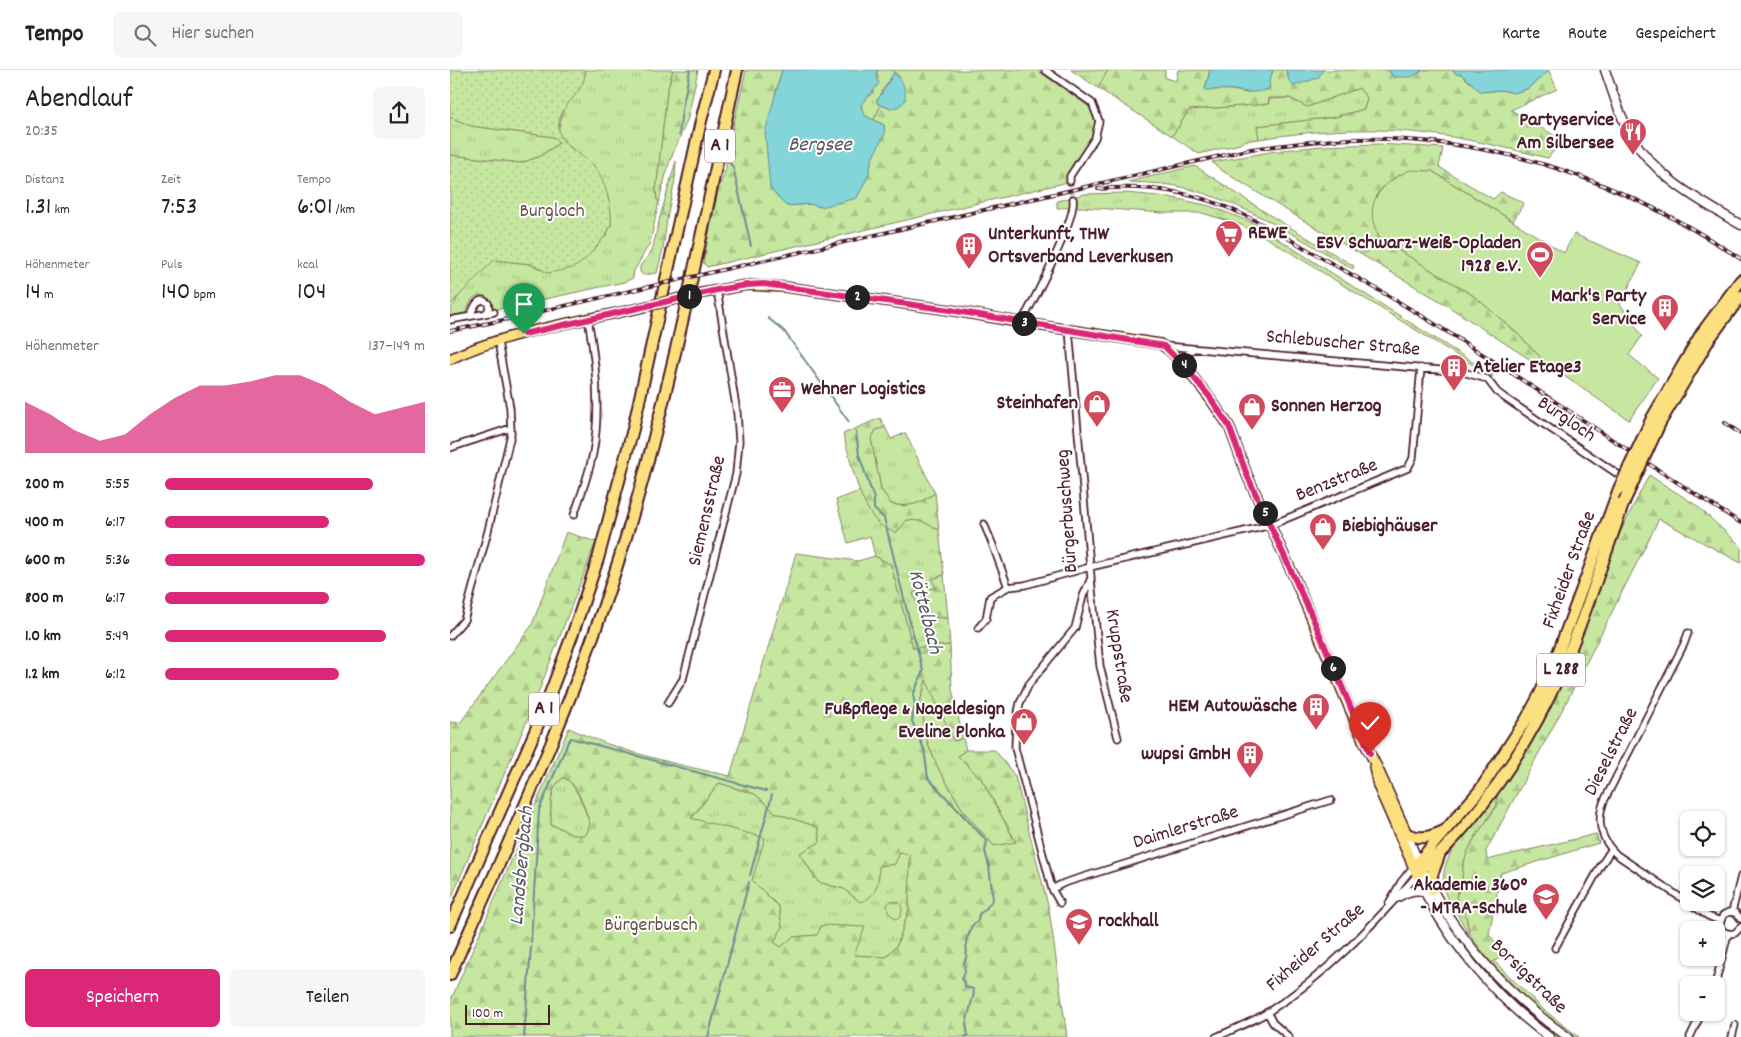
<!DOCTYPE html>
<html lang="de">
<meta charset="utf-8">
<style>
body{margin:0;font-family:Dekko,sans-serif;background:#f6f6f6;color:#222;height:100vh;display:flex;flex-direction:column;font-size:19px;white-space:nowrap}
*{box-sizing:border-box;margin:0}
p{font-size:16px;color:#767676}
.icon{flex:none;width:28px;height:28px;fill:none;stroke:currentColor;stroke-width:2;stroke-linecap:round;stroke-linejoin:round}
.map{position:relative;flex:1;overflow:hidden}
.panel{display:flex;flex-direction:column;background:#fff;width:450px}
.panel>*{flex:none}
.buttons{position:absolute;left:1230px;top:741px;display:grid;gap:10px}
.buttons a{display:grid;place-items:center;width:45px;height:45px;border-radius:8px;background:#fff;box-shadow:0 1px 4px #0004;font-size:25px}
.scale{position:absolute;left:15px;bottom:12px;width:85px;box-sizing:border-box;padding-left:5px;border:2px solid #4a1f2b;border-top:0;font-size:14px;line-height:18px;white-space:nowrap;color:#4a1f2b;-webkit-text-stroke:4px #fff;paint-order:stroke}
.pin{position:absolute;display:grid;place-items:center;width:42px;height:42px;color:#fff;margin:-51px -21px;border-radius:50% 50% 50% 0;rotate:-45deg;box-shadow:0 0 5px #0007}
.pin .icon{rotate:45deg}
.km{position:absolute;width:25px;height:25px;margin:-12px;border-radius:50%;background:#222;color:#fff;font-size:14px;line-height:25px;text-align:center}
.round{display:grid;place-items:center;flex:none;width:52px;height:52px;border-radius:8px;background:#f6f6f6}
.head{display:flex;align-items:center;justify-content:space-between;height:85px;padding:0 25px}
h1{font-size:28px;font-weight:600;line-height:38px}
.figures{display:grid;grid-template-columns:repeat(3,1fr);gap:8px;height:85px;padding:5px 25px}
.figures div{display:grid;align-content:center}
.figures b{font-size:25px;font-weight:600}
.figures small{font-size:14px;font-weight:400}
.figures p{font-size:14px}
.chart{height:140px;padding:10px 25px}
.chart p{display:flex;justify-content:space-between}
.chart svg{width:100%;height:90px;margin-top:5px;fill:#db2777;opacity:.7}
.primary-button{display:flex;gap:10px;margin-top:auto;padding:10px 25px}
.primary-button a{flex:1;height:58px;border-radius:8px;background:#db2777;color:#fff;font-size:20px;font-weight:600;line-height:58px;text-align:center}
.primary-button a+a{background:#f6f6f6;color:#222}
ul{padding:0 25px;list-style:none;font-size:16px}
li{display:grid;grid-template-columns:80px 60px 1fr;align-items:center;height:38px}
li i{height:12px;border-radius:6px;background:#db2777}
header{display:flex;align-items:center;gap:30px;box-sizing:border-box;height:70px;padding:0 25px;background:#fff;border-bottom:1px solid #e0e0e0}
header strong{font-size:24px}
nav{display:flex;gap:28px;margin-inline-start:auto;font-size:18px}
.search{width:350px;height:45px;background:#f6f6f6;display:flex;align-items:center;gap:12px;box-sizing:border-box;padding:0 18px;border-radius:8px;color:#767676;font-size:19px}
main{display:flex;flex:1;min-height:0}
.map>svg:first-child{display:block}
.grass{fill:url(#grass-tufts);stroke:#888366}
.forest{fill:url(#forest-firs);stroke:#888366;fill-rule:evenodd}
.garden{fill:url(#garden-dots);stroke:#888366}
.pitch{fill:#c6e7a0;stroke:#888366}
.water{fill:#83d5da;stroke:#6c8c94}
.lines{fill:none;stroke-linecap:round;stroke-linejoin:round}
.stream{stroke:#6c8c94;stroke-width:2}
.street-tunnel{stroke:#dbd2d5;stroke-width:5.5;stroke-dasharray:5.5 3;stroke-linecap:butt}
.street-casing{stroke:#4a1f2b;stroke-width:9}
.secondary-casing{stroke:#4a1f2b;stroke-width:11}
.primary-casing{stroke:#4a1f2b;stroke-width:12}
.highway-casing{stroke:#4a1f2b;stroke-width:14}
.street{stroke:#fff;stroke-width:5.5}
.secondary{stroke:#fff;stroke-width:8}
.primary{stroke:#fce080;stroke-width:9}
.highway{stroke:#fce080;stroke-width:10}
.rail-casing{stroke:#4a1f2b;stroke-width:4}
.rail{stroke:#fff;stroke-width:2;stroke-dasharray:5.5;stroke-linecap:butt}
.primary-bridge-casing{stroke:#4a1f2b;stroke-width:12;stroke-linecap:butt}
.highway-bridge-casing{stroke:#4a1f2b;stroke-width:14;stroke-linecap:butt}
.primary-bridge{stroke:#fce080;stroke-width:9}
.highway-bridge{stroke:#fce080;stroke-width:10}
.route-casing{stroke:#fff;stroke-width:10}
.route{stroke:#db2777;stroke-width:6}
.labels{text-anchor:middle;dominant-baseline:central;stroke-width:4;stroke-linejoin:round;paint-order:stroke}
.shield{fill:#fff;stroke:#80626b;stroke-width:1}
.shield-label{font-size:19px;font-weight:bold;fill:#4a1f2b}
.poi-label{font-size:20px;font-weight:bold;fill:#4a1f2b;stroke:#fff;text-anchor:end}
.park-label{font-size:20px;fill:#695148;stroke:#fff}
.street-label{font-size:20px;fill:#4a1f2b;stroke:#fff}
.water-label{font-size:21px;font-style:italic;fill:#5b5660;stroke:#fff}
</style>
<header>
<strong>Tempo</strong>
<div class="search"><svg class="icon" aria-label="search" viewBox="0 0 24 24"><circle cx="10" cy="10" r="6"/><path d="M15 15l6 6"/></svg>Hier suchen</div>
<nav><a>Karte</a><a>Route</a><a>Gespeichert</a></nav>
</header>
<main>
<section class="panel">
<div class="head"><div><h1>Abendlauf</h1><p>20:35</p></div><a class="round"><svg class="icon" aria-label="share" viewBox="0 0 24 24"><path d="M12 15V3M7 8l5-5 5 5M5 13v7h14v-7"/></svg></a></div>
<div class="figures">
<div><p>Distanz</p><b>1.31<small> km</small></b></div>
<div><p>Zeit</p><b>7:53</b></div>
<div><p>Tempo</p><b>6:01<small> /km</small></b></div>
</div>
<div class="figures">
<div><p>Höhenmeter</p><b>14<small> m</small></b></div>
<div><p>Puls</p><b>140<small> bpm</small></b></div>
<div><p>kcal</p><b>104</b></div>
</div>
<div class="chart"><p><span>Höhenmeter</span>137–149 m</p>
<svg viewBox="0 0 160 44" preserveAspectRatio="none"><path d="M0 44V19L10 25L20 33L30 38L40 35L50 25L60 17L70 11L80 11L90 9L100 6L110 6L120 11L130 19L140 25L150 22L160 19V44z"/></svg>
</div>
<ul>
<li><b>200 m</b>5:55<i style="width:80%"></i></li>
<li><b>400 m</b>6:17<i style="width:63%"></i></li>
<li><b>600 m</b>5:36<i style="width:100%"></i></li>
<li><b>800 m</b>6:17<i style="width:63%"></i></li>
<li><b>1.0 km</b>5:49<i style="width:85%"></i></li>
<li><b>1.2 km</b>6:12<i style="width:67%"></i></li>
</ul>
<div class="primary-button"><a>Speichern</a><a>Teilen</a></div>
</section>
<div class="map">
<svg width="1291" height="967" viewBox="0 0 1291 967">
<defs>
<pattern id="grass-tufts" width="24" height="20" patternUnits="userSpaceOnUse" patternTransform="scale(1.25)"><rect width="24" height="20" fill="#c6e7a0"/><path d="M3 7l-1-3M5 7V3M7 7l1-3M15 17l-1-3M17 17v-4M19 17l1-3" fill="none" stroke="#acc68a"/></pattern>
<pattern id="forest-firs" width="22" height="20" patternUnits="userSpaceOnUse" patternTransform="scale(1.25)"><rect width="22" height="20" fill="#c6e7a0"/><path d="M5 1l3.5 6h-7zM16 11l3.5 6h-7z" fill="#acc68a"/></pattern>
<pattern id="garden-dots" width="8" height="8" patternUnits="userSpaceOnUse" patternTransform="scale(1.25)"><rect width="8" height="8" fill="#c6e7a0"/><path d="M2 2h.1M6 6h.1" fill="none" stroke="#acc68a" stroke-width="1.8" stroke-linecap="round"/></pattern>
</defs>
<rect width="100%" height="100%" fill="#fff"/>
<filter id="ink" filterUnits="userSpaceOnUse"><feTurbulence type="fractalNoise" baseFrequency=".02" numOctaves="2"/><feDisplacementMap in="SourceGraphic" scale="10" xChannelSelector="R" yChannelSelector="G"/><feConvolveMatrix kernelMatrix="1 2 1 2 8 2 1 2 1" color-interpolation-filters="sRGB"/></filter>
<g filter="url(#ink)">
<path class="grass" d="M135,0H223L217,22L206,121L207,130L209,131L200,173L184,201L183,208L174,212L44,240L40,230L30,225L23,228L15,243L0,246C0,228 31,203 44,190L81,194L98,203L156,166L161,155L160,134L144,97L112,70L108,60L114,39L124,25L135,4Z
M427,0H443L444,3L432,21L428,34L431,35L424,50L414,45L411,34L417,27L423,23L427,9Z
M621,0H658L648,18Z
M909,18L917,28L914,39L886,47L808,56L809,69L794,71L790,74L749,84L722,66L739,40L818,34L819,29L840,28L857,37Z
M0,47L21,56L104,67L109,73L91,86L71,93L0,85Z
M745,96L818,144L904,196L903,199C847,167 794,132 731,117C714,113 695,113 678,112Z
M676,123L719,127L760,136L803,153L1043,305L1042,307L815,167L789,154L752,143H713L632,137L607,138V131L634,124Z
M435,357L441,369L455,363L485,423C469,434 461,438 441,434L431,419L421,369L426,360Z
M410,421L419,441L457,450L472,451L489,460L494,505L483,509L486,519L476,518L463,523L480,547L498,548L500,575L463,578L441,495L425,486L420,466L398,473L386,430Z
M476,609L505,671L513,668L516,680L508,686L532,710L566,773L544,776L514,742L489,700L478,675L470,632Z
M113,708L117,709C129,721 134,738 140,754L136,766L122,765L110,758L101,755C101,739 98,718 113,708Z
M269,713L305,724L326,743L368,757L370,772L350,784L368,812L394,819L410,832L429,796L450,782L460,785L459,840L447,875L436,887L404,885L367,865L343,867L331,877L324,872L332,858L329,837L241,749Z
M1047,724V735L1024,769L1017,783L1013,795L1012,811L1006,826L1016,846L1020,865C1014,856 1008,846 1003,836C1001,834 999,832 998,830C978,792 1025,751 1047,724Z
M975,814L1016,877L1112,967H1106C1050,925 1010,876 975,814Z
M1044,891L1094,940L1129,967H1124L1118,963L1079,933L1041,893Z"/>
<path class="forest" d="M223,0H248L238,48L219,93L209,131L207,130L206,121L217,22Z
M296,0H332L325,25L336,136L360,134L371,137L418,106L422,89L434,55L424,50L431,35L440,38L450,7L444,3L443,0H587L641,38L646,56L641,70L616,105L618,112L257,197L253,192L269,117L276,99V87Z
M658,0H715V8L726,11L728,0H760L755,19L782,20L797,23L819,12L823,0H836L839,10L873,0H938L944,7L971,2L973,0H1003L1006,4H1011L1031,22L1051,20L1064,23L1077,19L1099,1L1107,19L1061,40L1112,70L1098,88C1053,77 1008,66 962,62C911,57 860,61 809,69L807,56L886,47L914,39L917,28L909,18L857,37L840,28H819L818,34L739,40L722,66L648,18Z
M929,74L993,78L989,97L1043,129L1051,122L1074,133L1063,151L982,101L949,105L935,115L927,124L930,169L1024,226L1066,262L1099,296L1096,300L993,233L831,137L771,100L762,92L832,80L872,76Z
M226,91L225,110L218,143L213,179L207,203L193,205L190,202V196L202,181L210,147Z
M430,348L435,357L426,360L421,369L431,419L441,434C461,438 469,434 485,423L489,460L472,451L457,450L446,463C440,460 433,458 429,454C407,431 402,393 393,364Z
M1199,405L1246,435L1291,476V493L1209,449L1117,631L1036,781L1037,790L1146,764L1149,773L1051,803L1039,864L1055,885L1041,893L1020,865L1016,846L1006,827L1012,811L1013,795L1017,783L1024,769L1047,736V724L1081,674L1097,644L1129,573L1165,472Z
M116,462L146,472L82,639L0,831V652L10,653L82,555Z
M346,483L408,491L425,486L441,495L463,578L500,575L502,619L513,668L504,671L476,610L470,632L478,675L489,700L514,742L544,776L566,772L532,710L508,686L516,680H545L565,706L599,839L617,967H0V932L119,658C166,681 229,695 280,706ZM113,708C127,710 136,742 140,754L136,765H122L110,758L101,755C101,739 98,718 113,708ZM269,713L305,724L326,743L368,757L370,772L350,783L368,812L394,819L410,832C429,826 428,812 429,796L445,794L450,782L460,785L459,840L447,875L436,887L404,885L415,857L372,855L367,865L343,867L331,877L324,872L332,858L329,837L302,810L315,768L241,748Z
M494,505L498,548L480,547L468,537L463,523L476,518L486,519L482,509Z
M441,831L449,832C453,838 453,842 449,848L445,849L438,842L437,834Z"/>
<path class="garden" d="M0,0H135C137,24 105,35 109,61C111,75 134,86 144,96C154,107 163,139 161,154C160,163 136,190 128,195C120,200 107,201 98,203L81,194L44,190L0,235V85L71,93L91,86L109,73L104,67L21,56L0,47Z"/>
<path class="pitch" d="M960,100L982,101L1114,183L1124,164L1191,193L1170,234L1192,266L1179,285L1208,308L1179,350L1099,296L1066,262L1024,226L930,169C911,135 929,114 960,100Z"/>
<path class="water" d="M332,0H427V9L429,13C424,21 417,27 411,35L414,45L434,55L435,63L422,89L418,106L407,128L371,137L360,134L336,136L320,118L315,62Z
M760,0H823L819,12L820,18C807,24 797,22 784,20C774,19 764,20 755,20Z
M836,0H873L868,8L843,16L839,10Z
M938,0H973L962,7H944Z
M1003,0H1098L1099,1L1077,19L1064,23L1051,20L1031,22L1011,4H1006Z
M444,3C454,11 456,19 455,31C445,41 440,39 428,34L427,31Z"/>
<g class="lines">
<path class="stream" d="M229,65L232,39L240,0
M278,91L283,97L301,176
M318,248L334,261L399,352
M406,362L409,385L424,429V439L434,448L456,537L473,601L463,625L465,635L462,651L474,679L478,708L537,771L535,781L539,796L543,829L535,840L529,844L528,850L521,857C521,863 519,863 517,868C514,877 520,883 514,893L515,902L512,908L516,917L523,919L524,923L516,954L518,965L516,967
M300,805L322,725
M81,872L89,740L118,672L121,668L316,721
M74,967L81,877
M258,967L299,812"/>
<path class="street-tunnel" d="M620,111L623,129"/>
<defs>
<path id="street" d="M595,0L642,33L649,51L645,68L620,106V111
M19,246C24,241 24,231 33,230L38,233L39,239L36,243
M0,250L44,242
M571,253C583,232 627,148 623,129
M715,276L1001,301L1013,302L1037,309L1047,322L1055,328L1175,409
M730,291L743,279
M0,378L61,358
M124,445C131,425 139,404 143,383C151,340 146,292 138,249
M534,454L542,473L558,517L575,515L640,497L821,455L958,398L963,388L971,298
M641,510L650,596L668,668
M528,558L536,549L540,527L558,517
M1238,563L1234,574L1154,731C1146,751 1151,770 1167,785L1258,846L1270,851
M0,566L14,550L38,461L61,364L60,338L48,272
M218,633L233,609L286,404L289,371L287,343L267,220
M602,819L614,813L881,730
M610,833L602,819L565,678L566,652L570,633L579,614L625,558L633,526L641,508L619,260
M939,833L951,812L963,797
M1282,842L1291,806
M1291,849L1286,843L1279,842L1273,845L1270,854C1271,862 1277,865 1285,863L1291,857
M1105,878L1150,797L1161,780
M1265,915L1278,864
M817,942L823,953L839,967
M766,967C784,959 802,952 818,942C875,906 923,855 967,805
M1240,967L1252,942
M1282,967L1285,955"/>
<path id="secondary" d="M1155,0C1163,23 1170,47 1182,67C1207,109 1251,131 1291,155
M957,764C962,776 966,788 972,799C1002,864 1059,927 1118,967
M967,805C993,866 1045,928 1099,967
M946,828C955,823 964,818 975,822"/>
<path id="primary" d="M247,224L297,215L335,217L500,240L568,252L710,274L719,280L730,291L759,327L779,356L797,405L844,507L913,670L927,697L957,764
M0,289C57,261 136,251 198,236
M924,697L928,716L967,805L972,799"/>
<path id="highway" d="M1202,348L1251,264L1291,210
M1210,353L1260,268L1291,226
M957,764C971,770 980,767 994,761
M969,791L1030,720L1077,648L1090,624L1108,583L1169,419
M972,799C979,792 987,786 994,779C1026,746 1053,709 1076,670C1120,596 1145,512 1174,432
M982,819V805L989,786
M0,856L90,650L123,563L148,489L183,359L251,51L264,0
M0,905C58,772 121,640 165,502C218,339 250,168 287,0"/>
</defs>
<use href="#street" class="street-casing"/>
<use href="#secondary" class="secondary-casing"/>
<use href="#primary" class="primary-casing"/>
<use href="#highway" class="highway-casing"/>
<use href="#street" class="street"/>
<use href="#secondary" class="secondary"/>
<use href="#primary" class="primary"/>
<use href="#highway" class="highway"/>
<defs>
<path id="rail" d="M648,119C690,115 732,120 771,135C812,151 850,176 888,197C1027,274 1156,369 1291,453
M0,261L49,251L801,79C835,75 869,70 903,69C1046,65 1173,111 1291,189
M1275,353L1291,364"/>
</defs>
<use href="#rail" class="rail-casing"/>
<use href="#rail" class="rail"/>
<defs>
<path id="primary-bridge" d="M198,236L247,224"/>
<path id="highway-bridge" d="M1169,419L1202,348
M1174,432L1210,353"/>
</defs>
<use href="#primary-bridge" class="primary-bridge-casing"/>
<use href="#highway-bridge" class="highway-bridge-casing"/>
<use href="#primary-bridge" class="primary-bridge"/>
<use href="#highway-bridge" class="highway-bridge"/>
</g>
</g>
<g class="lines" filter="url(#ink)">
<defs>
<path id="route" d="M74,264L267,220L297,215L314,214L500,240L714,276L736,298L759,326L779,356L797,405L865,553L920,683"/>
</defs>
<use href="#route" class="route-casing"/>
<use href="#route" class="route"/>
</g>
<defs>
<symbol id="restaurant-pin" viewBox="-11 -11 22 30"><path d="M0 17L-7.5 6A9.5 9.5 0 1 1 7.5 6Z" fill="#d1495b" stroke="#fff"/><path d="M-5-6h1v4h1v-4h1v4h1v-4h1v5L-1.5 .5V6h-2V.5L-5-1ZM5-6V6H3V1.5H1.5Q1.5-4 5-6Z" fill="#fff"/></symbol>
<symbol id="supermarket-pin" viewBox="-11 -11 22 30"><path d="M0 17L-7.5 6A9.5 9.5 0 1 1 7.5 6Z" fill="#d1495b" stroke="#fff"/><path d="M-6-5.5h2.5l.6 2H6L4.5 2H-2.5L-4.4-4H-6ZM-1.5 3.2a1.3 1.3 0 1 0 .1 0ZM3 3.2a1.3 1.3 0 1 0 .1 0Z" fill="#fff"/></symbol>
<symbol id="building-pin" viewBox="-11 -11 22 30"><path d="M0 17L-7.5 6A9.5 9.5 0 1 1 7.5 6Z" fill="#d1495b" stroke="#fff"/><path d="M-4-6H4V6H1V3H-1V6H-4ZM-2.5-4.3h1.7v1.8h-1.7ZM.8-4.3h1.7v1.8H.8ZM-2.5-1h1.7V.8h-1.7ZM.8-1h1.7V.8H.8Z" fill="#fff"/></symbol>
<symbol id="stadium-pin" viewBox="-11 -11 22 30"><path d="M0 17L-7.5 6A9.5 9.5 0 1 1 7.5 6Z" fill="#d1495b" stroke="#fff"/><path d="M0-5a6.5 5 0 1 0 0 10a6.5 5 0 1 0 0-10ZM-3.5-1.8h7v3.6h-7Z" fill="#fff"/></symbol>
<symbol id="office-pin" viewBox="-11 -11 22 30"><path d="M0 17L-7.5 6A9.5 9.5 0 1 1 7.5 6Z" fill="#d1495b" stroke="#fff"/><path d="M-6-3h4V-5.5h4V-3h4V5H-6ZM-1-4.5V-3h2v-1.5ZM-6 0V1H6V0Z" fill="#fff"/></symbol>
<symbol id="shop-pin" viewBox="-11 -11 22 30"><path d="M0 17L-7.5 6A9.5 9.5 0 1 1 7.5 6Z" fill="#d1495b" stroke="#fff"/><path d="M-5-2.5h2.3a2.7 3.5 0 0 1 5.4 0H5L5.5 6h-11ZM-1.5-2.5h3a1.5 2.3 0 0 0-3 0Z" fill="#fff"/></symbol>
<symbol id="school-pin" viewBox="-11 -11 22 30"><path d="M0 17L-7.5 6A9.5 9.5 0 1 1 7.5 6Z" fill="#d1495b" stroke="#fff"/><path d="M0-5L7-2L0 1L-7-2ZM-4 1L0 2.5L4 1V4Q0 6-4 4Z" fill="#fff"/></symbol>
</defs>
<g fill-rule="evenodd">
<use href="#restaurant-pin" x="1167" y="46" width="32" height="43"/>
<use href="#supermarket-pin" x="763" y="148" width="32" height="43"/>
<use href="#building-pin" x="503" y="160" width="32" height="43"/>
<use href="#stadium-pin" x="1074" y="169" width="32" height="43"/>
<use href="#building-pin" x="1199" y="222" width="32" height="43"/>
<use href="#building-pin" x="988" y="282" width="32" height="43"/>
<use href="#office-pin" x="316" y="304" width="32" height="43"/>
<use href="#shop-pin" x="631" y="318" width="32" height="43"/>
<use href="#shop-pin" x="786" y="321" width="32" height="43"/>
<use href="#shop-pin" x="857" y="441" width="32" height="43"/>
<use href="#building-pin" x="850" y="621" width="32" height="43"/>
<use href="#shop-pin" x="558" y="636" width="32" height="43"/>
<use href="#building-pin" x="784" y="669" width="32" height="43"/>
<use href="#school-pin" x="1080" y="811" width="32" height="43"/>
<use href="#school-pin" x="613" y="836" width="32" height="43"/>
</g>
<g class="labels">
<g class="shield">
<rect x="255" y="59.5" width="30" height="33" rx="4"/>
<rect x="1087" y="583.5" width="48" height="33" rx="4"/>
<rect x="79" y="622.5" width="30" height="33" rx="4"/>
</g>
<g class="shield-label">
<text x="270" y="76">A 1</text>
<text x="1111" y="600">L 288</text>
<text x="94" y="639">A 1</text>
</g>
<g class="poi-label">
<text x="1164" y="51">Partyservice<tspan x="1164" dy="23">Am Silbersee</tspan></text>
<text x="798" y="164" text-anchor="start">REWE</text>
<text x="538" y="165" text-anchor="start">Unterkunft, THW<tspan x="538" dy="23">Ortsverband Leverkusen</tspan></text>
<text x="1071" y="174">ESV Schwarz-Weiß-Opladen<tspan x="1071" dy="23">1928 e.V.</tspan></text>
<text x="1196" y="227">Mark's Party<tspan x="1196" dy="23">Service</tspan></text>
<text x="1023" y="298" text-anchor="start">Atelier Etage3</text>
<text x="351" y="320" text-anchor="start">Wehner Logistics</text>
<text x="628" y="334">Steinhafen</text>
<text x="821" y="337" text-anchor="start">Sonnen Herzog</text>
<text x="892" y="457" text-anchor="start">Biebighäuser</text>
<text x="847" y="637">HEM Autowäsche</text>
<text x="555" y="640">Fußpflege &amp; Nageldesign<tspan x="555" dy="23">Eveline Plonka</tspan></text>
<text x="781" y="685">wupsi GmbH</text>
<text x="1077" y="816">Akademie 360°<tspan x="1077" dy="23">- MTRA-Schule</tspan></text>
<text x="648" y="852" text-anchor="start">rockhall</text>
</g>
<g class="park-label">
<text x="102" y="142">Burgloch</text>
<text x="201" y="856">Bürgerbusch</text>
</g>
<g class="street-label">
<text transform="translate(893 274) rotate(5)">Schlebuscher Straße</text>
<text transform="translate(1116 350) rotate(34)">Burgloch</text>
<text transform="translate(887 411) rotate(-22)">Benzstraße</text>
<text transform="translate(258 441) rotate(-77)">Siemensstraße</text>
<text transform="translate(618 441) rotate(-94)">Bürgerbuschweg</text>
<text transform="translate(1120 500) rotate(-70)">Fixheider Straße</text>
<text transform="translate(668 586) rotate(81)">Kruppstraße</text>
<text transform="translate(1162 682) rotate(-63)">Dieselstraße</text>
<text transform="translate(736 758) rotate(-17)">Daimlerstraße</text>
<text transform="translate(866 878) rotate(-41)">Fixheider Straße</text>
<text transform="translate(1078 907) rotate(44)">Borsigstraße</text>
</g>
<g class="water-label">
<text x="370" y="76">Bergsee</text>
<text transform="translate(474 542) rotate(76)">Köttelbach</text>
<text transform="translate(73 796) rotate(-85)">Landsbergbach</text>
</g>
</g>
</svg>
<div class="buttons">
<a><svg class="icon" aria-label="locate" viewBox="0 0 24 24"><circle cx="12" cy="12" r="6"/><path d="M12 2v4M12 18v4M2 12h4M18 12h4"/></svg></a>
<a><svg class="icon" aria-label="layers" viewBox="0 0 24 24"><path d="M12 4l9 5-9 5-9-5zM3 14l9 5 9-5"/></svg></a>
<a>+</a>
<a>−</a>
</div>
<div class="scale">100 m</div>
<div class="pin" style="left:74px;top:264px;background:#1e9e55"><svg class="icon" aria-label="arrive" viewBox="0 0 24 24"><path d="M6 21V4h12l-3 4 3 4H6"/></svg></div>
<div class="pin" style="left:920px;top:683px;background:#d93025"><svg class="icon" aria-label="check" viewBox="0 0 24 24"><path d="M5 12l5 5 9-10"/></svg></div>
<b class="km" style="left:239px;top:226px">1</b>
<b class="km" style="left:407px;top:227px">2</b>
<b class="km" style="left:574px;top:253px">3</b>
<b class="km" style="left:734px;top:295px">4</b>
<b class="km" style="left:815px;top:443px">5</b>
<b class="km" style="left:883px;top:598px">6</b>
</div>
</main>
